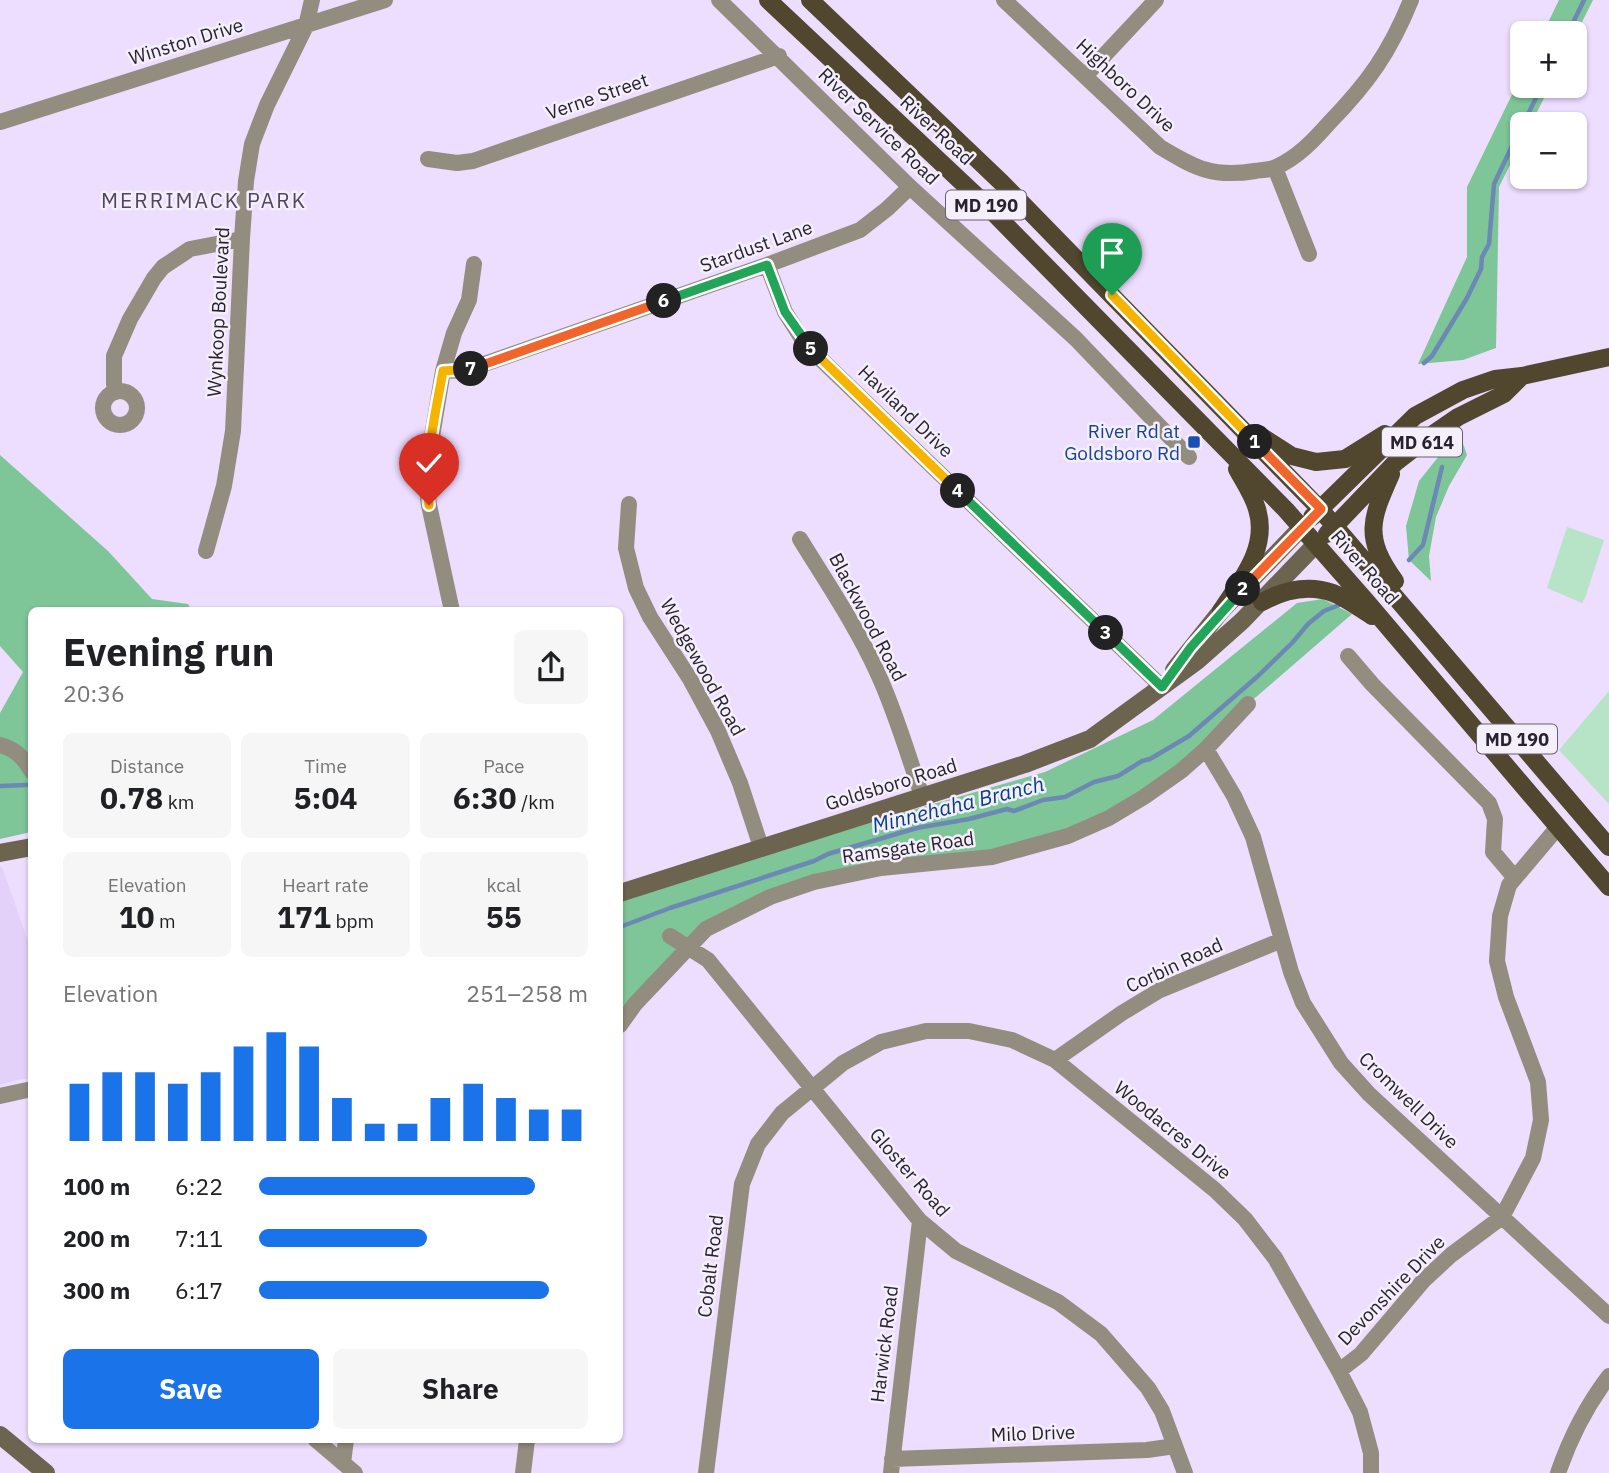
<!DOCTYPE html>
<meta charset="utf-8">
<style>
body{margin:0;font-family:"IBM Plex Sans",sans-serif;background:#f6f6f6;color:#202124;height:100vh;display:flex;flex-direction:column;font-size:26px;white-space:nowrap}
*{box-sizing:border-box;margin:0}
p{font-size:23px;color:#757577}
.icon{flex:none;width:38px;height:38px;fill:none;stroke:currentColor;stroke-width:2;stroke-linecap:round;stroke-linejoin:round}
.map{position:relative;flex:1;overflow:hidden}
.side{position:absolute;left:28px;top:607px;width:595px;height:836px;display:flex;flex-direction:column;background:#fff;border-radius:10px;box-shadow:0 2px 5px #0004}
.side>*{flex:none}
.buttons{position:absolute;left:1510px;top:21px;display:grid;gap:14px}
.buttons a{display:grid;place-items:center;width:77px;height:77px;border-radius:10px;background:#fff;box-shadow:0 2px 5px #0004;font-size:35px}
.pin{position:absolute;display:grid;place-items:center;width:60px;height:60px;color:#fff;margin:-72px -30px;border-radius:50% 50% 50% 0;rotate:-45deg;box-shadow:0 0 7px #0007}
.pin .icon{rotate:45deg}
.km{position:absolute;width:35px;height:35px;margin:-18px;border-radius:50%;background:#222;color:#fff;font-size:19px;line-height:35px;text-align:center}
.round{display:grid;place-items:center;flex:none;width:74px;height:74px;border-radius:10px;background:#f6f6f6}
.head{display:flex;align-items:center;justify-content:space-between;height:119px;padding:0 35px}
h1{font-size:38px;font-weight:700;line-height:52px}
.stats{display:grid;grid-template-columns:repeat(3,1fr);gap:10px;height:119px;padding:7px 35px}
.stats div{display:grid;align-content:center;border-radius:10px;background:#f6f6f6;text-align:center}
.stats b{font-size:30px;font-weight:700}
.stats small{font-size:19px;font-weight:400}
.stats p{font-size:19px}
.chart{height:196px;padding:14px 35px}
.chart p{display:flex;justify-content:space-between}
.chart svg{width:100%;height:126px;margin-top:7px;stroke:#1a73e8;stroke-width:6}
.primary-button{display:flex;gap:14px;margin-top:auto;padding:14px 35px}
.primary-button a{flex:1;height:80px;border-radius:10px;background:#1a73e8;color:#fff;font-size:28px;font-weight:700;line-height:80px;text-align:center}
.primary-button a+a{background:#f6f6f6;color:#202124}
ul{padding:0 35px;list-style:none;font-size:23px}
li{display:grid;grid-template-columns:112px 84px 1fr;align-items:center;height:52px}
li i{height:18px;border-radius:9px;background:#1a73e8}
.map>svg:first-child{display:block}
.built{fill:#e4d1f9}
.green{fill:#b7e4c6}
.forest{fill:#7ec598}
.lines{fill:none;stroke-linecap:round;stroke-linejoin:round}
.stream{stroke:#6c88b5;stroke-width:4.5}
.minor{stroke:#938d7f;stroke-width:16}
.secondary{stroke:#6c644f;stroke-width:18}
.primary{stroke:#51472e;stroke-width:18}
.split-1-casing{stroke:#fff;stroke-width:14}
.split-2-casing{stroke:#fff;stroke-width:14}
.split-3-casing{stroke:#fff;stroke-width:14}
.split-4-casing{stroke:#fff;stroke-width:14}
.split-5-casing{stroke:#fff;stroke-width:14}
.split-6-casing{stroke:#fff;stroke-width:14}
.split-7-casing{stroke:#fff;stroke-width:14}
.split-8-casing{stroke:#fff;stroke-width:14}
.split-1{stroke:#f5b400;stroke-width:9}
.split-2{stroke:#f0652b;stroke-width:9}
.split-3{stroke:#22a559;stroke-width:9}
.split-4{stroke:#22a559;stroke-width:9}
.split-5{stroke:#f5b400;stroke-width:9}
.split-6{stroke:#22a559;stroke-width:9}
.split-7{stroke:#f0652b;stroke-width:9}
.split-8{stroke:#f5b400;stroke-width:9}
.transit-dot{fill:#1a4fb4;stroke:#f5effc;stroke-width:2.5}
.labels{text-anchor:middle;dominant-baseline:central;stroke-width:5;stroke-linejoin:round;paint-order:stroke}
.shield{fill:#f5effc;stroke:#66606c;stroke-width:2}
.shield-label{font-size:18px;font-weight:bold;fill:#28222f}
.street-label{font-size:19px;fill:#28222f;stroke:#f5effc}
.transit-label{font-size:19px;fill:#164399;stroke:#f5effc;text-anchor:end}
.neighbourhood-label{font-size:21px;letter-spacing:2px;fill:#524560;stroke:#f5effc}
.water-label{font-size:21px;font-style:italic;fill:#043f82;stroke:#f5effc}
</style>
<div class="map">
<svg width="1609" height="1473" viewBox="0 0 1609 1473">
<rect width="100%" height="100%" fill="#edddff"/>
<path class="built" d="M0,867H2L31,949L32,1078L16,1080L0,1085Z"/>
<path class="green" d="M1567,527L1604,540L1585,598L1582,603L1547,588Z
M1609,691V804L1559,750Z"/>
<path class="forest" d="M1559,0H1593L1575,36V33H1543Z
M1522,74V86H1550L1531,124H1522V141L1499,187L1496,348L1463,360L1418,364L1467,257V187Z
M1461,438L1467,455L1449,486L1436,517L1429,556L1431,581L1409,560L1406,526L1419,481L1439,456Z
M0,455L108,551L152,599L188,604L192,611H32L31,832L0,839V713L23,672L0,646Z
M1323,599L1352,614L1248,704L1206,749L1068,836L814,882L716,923L620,1025V894L1045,772L1153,720L1297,603Z"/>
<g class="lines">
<path class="stream" d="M1568,33L1584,0
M1523,124L1542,86
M1424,363L1432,356L1467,298L1481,269L1482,257L1489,244L1494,184L1522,125
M1409,560L1423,545L1442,467
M173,611L174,610
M0,786L27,785
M620,927L670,908L814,861L828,854L917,828L969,819L1007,809L1014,811L1043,800L1065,797L1094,782L1118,776L1142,761L1150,759L1189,736L1258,676L1292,643L1308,624L1324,611L1339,605"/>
<path class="minor" d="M719,0L910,187L1076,339L1189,457
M1004,0L1160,147C1195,168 1213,178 1255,171C1261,170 1270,170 1276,167C1297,158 1314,140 1329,123C1368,83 1390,52 1411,0
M1085,76L1156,0
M0,122L385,0
M428,159L457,163L473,161L779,56
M1275,168L1309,254
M767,265L785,312L806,345L1162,687
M443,371L467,370L767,265L860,230L887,209L910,187
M103 408a17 17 0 1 1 34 0a17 17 0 1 1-34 0Z
M116,392L114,384V356L130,319L154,278L163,267L190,249L242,239
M629,504L626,548L636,588L650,617L690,679L718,731L740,783L761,847
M800,539C827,583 857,627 878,674C896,713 908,755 922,796
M206,551L224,486L233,431L242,239L246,181L252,144L267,105L306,26L312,0
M452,611L429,505L426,482L428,460L443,371L454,333L469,300L474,264
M1348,656L1372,684L1489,803L1495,819L1493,852L1515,878
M0,745C14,748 25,759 32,772
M1206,749L1234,796L1253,837L1291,972L1303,1003L1341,1063L1369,1094L1609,1316
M670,936L708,960L920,1221L956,1251L1058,1302L1101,1334L1148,1388L1162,1411L1185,1473
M620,1025L635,1004L706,929L770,897L814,882L881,868L992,857L1068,836L1109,818L1144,797L1181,771L1206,749L1248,704
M1055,1060L1122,1013L1160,990L1282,940
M0,1096L32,1089
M1339,1371L1361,1354L1423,1281L1451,1255L1502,1217L1533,1158L1541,1120L1538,1082L1506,997L1497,961L1500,916L1509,885L1558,827
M316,1440L355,1473
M892,1459L1147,1450L1175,1446
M343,1463L346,1440
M523,1473L527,1440
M706,1473L742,1184L758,1144L782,1113L843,1063L881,1042L926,1031H969L1012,1040L1055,1060L1215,1190L1245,1219L1275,1258L1339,1371L1360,1412L1371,1453V1473
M891,1473L920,1221
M1558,1473C1570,1438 1587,1405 1609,1376"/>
<path class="secondary" d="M1174,670L1221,611L1302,527
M0,853L32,847
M620,893L1025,764L1090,739L1197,661L1242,621L1317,543
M0,1435L46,1473"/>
<path class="primary" d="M768,0L983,202L1286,510L1366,601L1609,887
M810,0L1001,182L1320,509L1609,847
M1256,433L1292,456L1316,462L1345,459L1385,434
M1391,474C1371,519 1363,537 1395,581
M1312,517L1415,416L1463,390L1495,379L1522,376L1609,357
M1327,534L1395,463L1426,439L1458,417L1504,394L1522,376
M1262,602C1284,590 1308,584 1333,593C1346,598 1359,608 1372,616
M1221,611C1241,580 1269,548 1257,509C1253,495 1244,482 1237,469"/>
</g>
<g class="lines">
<defs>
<path id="split-1" d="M1112,295L1255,442"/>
<path id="split-2" d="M1243,589L1321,509L1255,442"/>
<path id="split-3" d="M1106,633L1162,687L1191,647L1243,589"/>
<path id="split-4" d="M958,491L1106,633"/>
<path id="split-5" d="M811,349L958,491"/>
<path id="split-6" d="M664,301L767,265L785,312L811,349"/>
<path id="split-7" d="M471,369L664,301"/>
<path id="split-8" d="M429,505C424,460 435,416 443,371L471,369"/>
</defs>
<use href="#split-1" class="split-1-casing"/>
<use href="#split-2" class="split-2-casing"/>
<use href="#split-3" class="split-3-casing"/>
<use href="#split-4" class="split-4-casing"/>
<use href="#split-5" class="split-5-casing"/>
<use href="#split-6" class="split-6-casing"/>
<use href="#split-7" class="split-7-casing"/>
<use href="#split-8" class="split-8-casing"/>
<use href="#split-1" class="split-1"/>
<use href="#split-2" class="split-2"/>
<use href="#split-3" class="split-3"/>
<use href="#split-4" class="split-4"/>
<use href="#split-5" class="split-5"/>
<use href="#split-6" class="split-6"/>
<use href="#split-7" class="split-7"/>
<use href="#split-8" class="split-8"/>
</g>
<rect class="transit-dot" x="1187" y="435" width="14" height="14" rx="3.5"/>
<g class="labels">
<g class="shield">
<rect x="946" y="190.5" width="80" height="29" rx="5"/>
<rect x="1382" y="427.5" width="80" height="29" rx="5"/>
<rect x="1477" y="724.5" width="80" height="29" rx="5"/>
</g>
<g class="shield-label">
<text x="986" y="205">MD 190</text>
<text x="1422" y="442">MD 614</text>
<text x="1517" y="739">MD 190</text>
</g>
<g class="street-label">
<text transform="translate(186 41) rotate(-17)">Winston Drive</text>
<text transform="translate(1126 85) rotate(43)">Highboro Drive</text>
<text transform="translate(597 96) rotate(-19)">Verne Street</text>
<text transform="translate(879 126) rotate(44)">River Service Road</text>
<text transform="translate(937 130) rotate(43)">River Road</text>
<text transform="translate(756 246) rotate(-20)">Stardust Lane</text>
<text transform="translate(218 312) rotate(-87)">Wynkoop Boulevard</text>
<text transform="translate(906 411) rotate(44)">Haviland Drive</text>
<text transform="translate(1365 567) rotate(49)">River Road</text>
<text transform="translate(868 617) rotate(62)">Blackwood Road</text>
<text transform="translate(703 667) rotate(61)">Wedgewood Road</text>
<text transform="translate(891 784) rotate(-17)">Goldsboro Road</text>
<text transform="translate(908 847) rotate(-8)">Ramsgate Road</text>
<text transform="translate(1174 965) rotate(-25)">Corbin Road</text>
<text transform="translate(1409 1100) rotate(44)">Cromwell Drive</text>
<text transform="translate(1173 1130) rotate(39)">Woodacres Drive</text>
<text transform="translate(910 1172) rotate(49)">Gloster Road</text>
<text transform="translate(710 1266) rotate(-83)">Cobalt Road</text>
<text transform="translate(1391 1290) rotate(-46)">Devonshire Drive</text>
<text transform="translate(884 1344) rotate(-83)">Harwick Road</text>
<text transform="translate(1033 1433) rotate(-2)">Milo Drive</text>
</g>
<g class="transit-label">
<text x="1180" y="431">River Rd at<tspan x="1180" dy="22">Goldsboro Rd</tspan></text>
</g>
<g class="neighbourhood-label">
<text x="204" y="200">MERRIMACK PARK</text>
</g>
<g class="water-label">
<text transform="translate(958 804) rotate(-14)">Minnehaha Branch</text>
</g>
</g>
</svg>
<div class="buttons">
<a>+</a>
<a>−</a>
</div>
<div class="pin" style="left:1112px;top:295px;background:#1e9e55"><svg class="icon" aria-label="arrive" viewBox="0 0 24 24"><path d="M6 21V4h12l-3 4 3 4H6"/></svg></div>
<div class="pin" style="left:429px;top:505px;background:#d93025"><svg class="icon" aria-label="check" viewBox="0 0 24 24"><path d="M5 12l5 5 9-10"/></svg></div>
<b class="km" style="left:1255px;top:442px">1</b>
<b class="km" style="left:1243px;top:589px">2</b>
<b class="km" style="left:1106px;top:633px">3</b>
<b class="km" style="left:958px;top:491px">4</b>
<b class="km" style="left:811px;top:349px">5</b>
<b class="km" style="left:664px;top:301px">6</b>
<b class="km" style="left:471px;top:369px">7</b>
<section class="side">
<div class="head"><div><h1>Evening run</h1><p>20:36</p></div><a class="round"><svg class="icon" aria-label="share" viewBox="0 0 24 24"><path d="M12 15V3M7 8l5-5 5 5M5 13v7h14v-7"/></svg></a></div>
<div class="stats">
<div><p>Distance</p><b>0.78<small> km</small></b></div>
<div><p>Time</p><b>5:04</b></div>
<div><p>Pace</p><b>6:30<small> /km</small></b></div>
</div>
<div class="stats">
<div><p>Elevation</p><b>10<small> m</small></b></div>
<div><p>Heart rate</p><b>171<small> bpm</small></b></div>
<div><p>kcal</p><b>55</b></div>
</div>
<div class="chart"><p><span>Elevation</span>251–258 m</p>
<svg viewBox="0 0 160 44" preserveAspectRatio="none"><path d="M5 44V24M15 44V20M25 44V20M35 44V24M45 44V20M55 44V11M65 44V6M75 44V11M85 44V29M95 44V38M105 44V38M115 44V29M125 44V24M135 44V29M145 44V33M155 44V33"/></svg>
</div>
<ul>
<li><b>100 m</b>6:22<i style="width:84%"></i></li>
<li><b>200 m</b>7:11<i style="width:51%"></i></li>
<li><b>300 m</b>6:17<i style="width:88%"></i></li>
</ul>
<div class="primary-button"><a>Save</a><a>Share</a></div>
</section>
</div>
